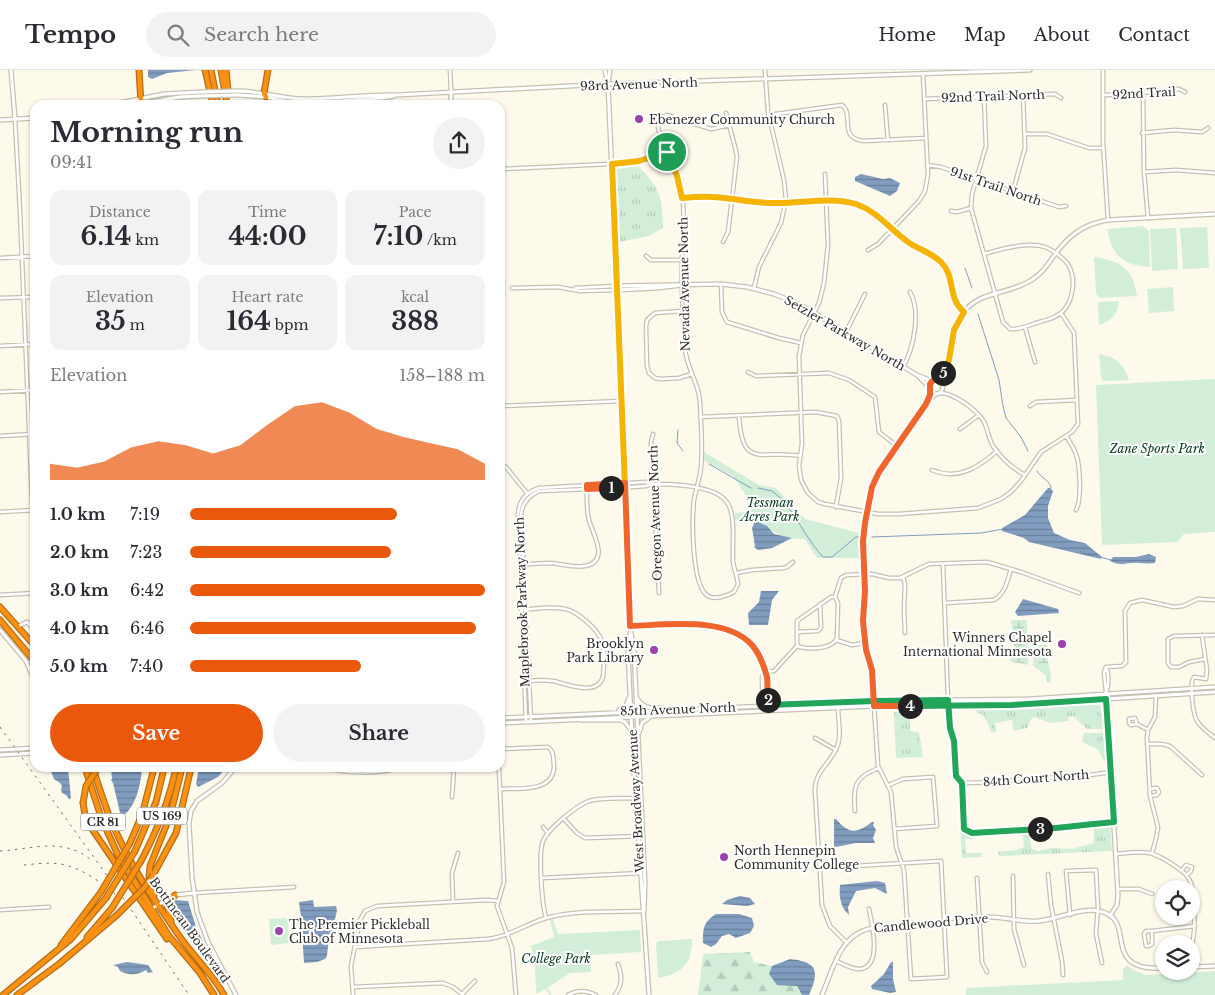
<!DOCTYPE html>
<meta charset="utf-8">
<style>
body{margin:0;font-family:"Libre Baskerville",serif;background:#f2f2f3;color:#2b2b33;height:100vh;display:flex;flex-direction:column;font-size:19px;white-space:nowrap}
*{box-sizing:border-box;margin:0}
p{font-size:16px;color:#7c7c81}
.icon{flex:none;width:28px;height:28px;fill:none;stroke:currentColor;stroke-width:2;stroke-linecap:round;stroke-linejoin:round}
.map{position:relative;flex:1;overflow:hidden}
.side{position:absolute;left:30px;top:30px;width:475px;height:672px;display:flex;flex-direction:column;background:#fff;border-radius:15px;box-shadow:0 1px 4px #0004}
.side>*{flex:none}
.tools{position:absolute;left:1155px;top:810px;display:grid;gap:10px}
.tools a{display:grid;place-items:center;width:45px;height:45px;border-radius:50%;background:#fff;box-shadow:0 1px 4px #0004;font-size:25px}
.pin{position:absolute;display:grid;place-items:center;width:42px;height:42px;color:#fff;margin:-21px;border:2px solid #fff;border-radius:50%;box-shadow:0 1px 5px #0007}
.km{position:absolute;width:25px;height:25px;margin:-12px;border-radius:50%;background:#222;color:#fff;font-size:14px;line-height:25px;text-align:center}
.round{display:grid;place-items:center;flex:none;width:52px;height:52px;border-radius:26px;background:#f2f2f3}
.head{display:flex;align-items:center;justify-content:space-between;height:85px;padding:0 20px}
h1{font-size:28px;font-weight:700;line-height:38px}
.stats{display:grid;grid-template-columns:repeat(3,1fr);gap:8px;height:85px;padding:5px 20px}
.stats div{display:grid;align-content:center;border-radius:12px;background:#f2f2f3;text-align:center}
.stats b{font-size:25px;font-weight:700}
.stats small{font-size:14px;font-weight:400}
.stats p{font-size:14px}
.chart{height:140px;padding:10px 20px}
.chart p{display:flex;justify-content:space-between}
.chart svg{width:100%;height:90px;margin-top:5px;fill:#ea580c;opacity:.7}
.cta{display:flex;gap:10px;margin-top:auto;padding:10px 20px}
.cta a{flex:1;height:58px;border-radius:30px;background:#ea580c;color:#fff;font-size:20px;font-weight:700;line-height:58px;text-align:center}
.cta a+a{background:#f2f2f3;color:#2b2b33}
ul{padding:0 20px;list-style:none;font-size:16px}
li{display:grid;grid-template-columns:80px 60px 1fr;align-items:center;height:38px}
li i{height:12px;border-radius:6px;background:#ea580c}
header{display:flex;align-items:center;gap:30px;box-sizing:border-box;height:70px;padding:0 25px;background:#fff;border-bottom:1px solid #e1e1e2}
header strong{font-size:24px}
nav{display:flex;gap:28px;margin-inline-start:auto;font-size:18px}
.search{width:350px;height:45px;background:#f2f2f3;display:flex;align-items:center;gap:12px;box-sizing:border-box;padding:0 18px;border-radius:28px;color:#7c7c81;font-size:19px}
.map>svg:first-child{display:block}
.grass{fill:url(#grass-tufts)}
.forest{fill:url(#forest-firs)}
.wetland{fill:url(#wetland-marsh)}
.park{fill:#d2eed9}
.water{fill:url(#water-rules)}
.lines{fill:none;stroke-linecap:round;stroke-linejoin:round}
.stream{stroke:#809dbf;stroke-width:1}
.street-casing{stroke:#c5c1b2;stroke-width:5}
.secondary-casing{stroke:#c5c1b2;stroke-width:5.5}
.highway-casing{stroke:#b46e19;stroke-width:7}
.street{stroke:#fff;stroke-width:2.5}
.secondary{stroke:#fff;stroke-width:3}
.highway{stroke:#fb9112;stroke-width:4.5}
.rail{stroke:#76736a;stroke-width:1;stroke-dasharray:2.5 5;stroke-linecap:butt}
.secondary-bridge-casing{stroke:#c5c1b2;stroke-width:5.5;stroke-linecap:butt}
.highway-bridge-casing{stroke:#b46e19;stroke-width:7;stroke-linecap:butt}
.secondary-bridge{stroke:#fff;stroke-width:3}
.highway-bridge{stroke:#fb9112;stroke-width:4.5}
.split-1-casing{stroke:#fff;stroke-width:10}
.split-2-casing{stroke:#fff;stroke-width:10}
.split-3-casing{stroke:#fff;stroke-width:10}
.split-4-casing{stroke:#fff;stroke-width:10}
.split-5-casing{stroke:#fff;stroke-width:10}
.split-6-casing{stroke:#fff;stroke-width:10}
.split-1{stroke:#f5b400;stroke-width:6}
.split-2{stroke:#f0652b;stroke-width:6}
.split-3{stroke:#22a559;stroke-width:6}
.split-4{stroke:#22a559;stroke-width:6}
.split-5{stroke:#f0652b;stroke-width:6}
.split-6{stroke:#f5b400;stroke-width:6}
.poi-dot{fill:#9d42ac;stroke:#fff;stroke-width:2}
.labels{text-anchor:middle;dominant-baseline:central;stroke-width:4;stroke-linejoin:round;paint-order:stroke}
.shield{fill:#fff;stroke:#6d6c68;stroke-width:1}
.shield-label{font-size:11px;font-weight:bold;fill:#2f2d27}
.street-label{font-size:12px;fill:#2f2d27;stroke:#fff}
.poi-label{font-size:12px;fill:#2f2d27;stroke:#fff;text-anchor:start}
.park-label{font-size:12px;font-style:italic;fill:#03371b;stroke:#fff}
</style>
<header>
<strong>Tempo</strong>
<div class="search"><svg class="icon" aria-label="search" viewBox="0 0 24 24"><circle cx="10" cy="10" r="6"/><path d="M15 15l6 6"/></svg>Search here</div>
<nav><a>Home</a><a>Map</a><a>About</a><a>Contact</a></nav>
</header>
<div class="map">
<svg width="1215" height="925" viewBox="0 0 1215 925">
<defs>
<pattern id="grass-tufts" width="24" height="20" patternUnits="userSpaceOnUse" patternTransform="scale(1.25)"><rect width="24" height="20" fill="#d2eed9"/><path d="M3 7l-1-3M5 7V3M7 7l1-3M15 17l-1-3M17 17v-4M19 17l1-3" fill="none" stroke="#b5ccba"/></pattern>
<pattern id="forest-firs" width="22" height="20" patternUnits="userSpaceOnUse" patternTransform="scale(1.25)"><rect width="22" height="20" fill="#d2eed9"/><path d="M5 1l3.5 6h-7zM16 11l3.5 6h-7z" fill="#b5ccba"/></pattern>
<pattern id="wetland-marsh" width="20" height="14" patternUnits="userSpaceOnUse" patternTransform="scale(1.25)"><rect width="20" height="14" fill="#d2eed9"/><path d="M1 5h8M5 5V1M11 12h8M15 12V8" fill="none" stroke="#b5ccba"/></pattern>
<pattern id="water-rules" width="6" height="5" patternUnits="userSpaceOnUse" patternTransform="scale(1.25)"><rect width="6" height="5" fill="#809dbf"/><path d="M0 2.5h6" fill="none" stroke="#69809b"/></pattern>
</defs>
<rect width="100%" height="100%" fill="#fefaeb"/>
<path class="grass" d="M638,96C661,119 662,126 663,158L649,166L619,172L616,99Z
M1100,633L1103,659H1087L1073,646L1068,647L1069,651L1051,653L1034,647L1031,649L1027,658L1014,661L1012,650L995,653L996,662H991L987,652L983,645L977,643L976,640Z
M894,642H910V661L919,662L923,687L896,688Z
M1084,663H1104L1107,693L1104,691L1097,679L1082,672Z
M957,711L959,715L962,759L965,763L973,765V769H965L966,783H982V787L962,788Z
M1105,754H1110L1112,781L999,786L998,782L1016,780L1024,777L1022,762L1032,761L1030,766L1031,777L1033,779L1038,781L1051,778L1072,779L1094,773V757H1105Z"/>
<path class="forest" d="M750,882L754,892L772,896L769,904L777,914L797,916L802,925H698L703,884Z"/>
<path class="wetland" d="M1011,550H1027L1028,595L1009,591L1015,584Z
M1034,575H1047V587L1051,605L1050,613L1047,612L1046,605L1033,596Z"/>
<path class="park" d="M1143,156L1149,161L1150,197C1122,195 1113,187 1107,159Z
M1207,157L1209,198L1183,199L1180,158Z
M1176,158L1178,199L1152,201L1150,159Z
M1094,187C1121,191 1133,198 1137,226L1100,228L1096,224Z
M1173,217L1174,241L1149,243L1147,219Z
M1119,231C1118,245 1111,251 1099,255L1098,233L1099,232Z
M1099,284C1116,287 1124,294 1129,310L1104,311L1101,308Z
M1215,309V462L1184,464L1177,472L1102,475L1096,315Z
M704,382L759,415L776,418L805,449L859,463V488H817L805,469L785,468L753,450H735V443L752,441L747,427L733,406L703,390Z
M288,848L289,873L271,875L269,849Z
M550,849H553L558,864L640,860L641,882L590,885L591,902L570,903L547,918L552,925H550L545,919L536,924L535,892L531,876L554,867Z
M692,869C692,894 682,904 658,908L656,874L658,871Z
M1127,895L1133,900L1146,905L1215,901V925H966V918L1123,910V899Z"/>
<path class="water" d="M148,0H196L167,3L152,9L148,7Z
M861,104L883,109L890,108L900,113L897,121L890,126L855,111V107Z
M1048,418H1050L1053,421L1048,436V448L1054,463L1070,470L1085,473L1102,487L1101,489L1029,472L1024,468L1002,461V458L1025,445Z
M755,451L767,456L774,464L792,468L772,478L758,480L754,477L755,476L752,458Z
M1149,484L1156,487L1155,493C1149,494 1144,493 1139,493C1127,492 1122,497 1110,491L1113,487H1136Z
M761,521H779L772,530L768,555H749L748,543L759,532Z
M1023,529L1058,539L1059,543L1018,546L1015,542Z
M111,698H142C141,713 136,739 121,747L113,713L111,710L112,709Z
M199,698H226L218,707L198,717L196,714Z
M50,699L68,698L71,728L69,729L66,725L62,723L61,720L62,716L60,713L54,709Z
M834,749H836C849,764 856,764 872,752H874L873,755L876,760L873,768L875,773H856L836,777L834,776Z
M877,811L885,813L887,824L875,818L856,821L848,837L849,845C840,837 839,826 840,815Z
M740,826L750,828L755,834L747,836L722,834L727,830Z
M174,830L188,831L196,857L216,899L212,898C200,878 182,860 171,839Z
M313,830L314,837L336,836L337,841L328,876L327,886L325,889L317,892L304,893L301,847L299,832Z
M716,844H739L752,848L754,856L750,863L736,868L729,864L722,866L716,874L711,877L703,873C703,859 703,852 716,844Z
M790,889C817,892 820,900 809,925H802L797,916L777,915L769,904L772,896Z
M127,892L148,895L153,902L148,903L146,900C138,905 129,906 120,901L118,897L113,895Z
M891,892H893V909L896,922L890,923L872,919L871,916L884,904Z"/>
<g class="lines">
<path class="stream" d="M965,198L972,218
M978,244L999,310L1003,336L1006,348L1021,367L1028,381
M678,360L677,373L683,381
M709,394L751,418
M1037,401C1041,408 1049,410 1051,417L1050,419
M758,418L772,421L784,431
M788,437C800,453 809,472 823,487H832L856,467H858
M872,467L981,463L1003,459
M1100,487L1111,490"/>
<defs>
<path id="street" d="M450,0L451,21
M1103,0V72L1108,150
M1143,23L1144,102L1148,148
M1104,25L1132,24L1179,19L1185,22
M925,29L1055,24L1061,28
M885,35L888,70
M769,45L842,35C855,45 837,68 864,71L926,68
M15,50L20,141L35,503
M1142,63L1174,60L1202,62L1208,58
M1025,64H1047L1089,78H1103
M927,95L941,97L1059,137L1066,136
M500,99L630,93L648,89L667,82
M1144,102L1176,100L1215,103
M825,104L828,175L824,213L819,233L803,265L799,286L802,374L799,396L801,410L808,423L818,432L825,434L878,444H899L978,438L1001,429L1011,422L1021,411L1041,382L1072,362L1078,354L1074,263L1061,243
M1013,121L1025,78L1023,25
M682,128L713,127L775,133L836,131L863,137L879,147L911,174L940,192L950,206L955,232L964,242
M951,141L957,142L971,138
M723,172L728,162L737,87L735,77L726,43
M868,180L878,174L919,131L925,121L928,104L923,4
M984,184C1000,179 1028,171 1045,177C1053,180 1065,189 1069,196C1076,209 1073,230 1064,240C1057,248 1046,250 1036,253C1028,256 1018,260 1010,259L1003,252L971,138L972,124L986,76L984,26
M646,186L651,190H682
M0,188L35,186
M721,214L722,242L727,252L779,268L801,273
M512,218L558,217L580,221L616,220
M575,218L616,216
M754,218L759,197L781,153L786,130L784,110L768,42L765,0
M0,228L35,227
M683,241L655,243L647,250L646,257L647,296L649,303L655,308L661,309L679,308L692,304
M1025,257L1035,292
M846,262L865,224
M0,276L35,274
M903,297C914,278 921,241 910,222
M748,302L756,306L829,303L849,310L875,327L879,362L897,376
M0,322L35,320
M940,323C954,323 975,339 983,350C988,358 988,368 993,376C1001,388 1012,398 1025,405
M500,336L622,331
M1030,336L1036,332L1077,330
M739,346C742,401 762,379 800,386
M700,347L816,342L837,346L839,351L841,408L836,437
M960,359L979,345
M653,364L651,372L659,523
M0,366L35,364
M1066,366C1070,372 1074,378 1076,384C1080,395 1082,430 1076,440
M506,397L527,423
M932,400C958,411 979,397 997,381
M653,414C672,414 718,415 728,434C736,447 732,475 733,491C734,499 737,506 738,514L734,522C727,526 715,530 708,526C691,516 692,448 694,430C696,419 700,408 701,397C703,376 701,354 700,332C699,313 686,297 685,278C683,249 681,219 682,190C682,167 686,142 681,118C677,102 657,67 658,54C658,51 659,50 661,47L667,45L711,59L730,55
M0,442L35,440
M524,494C533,494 542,493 551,493C561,494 575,498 585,496C611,491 592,463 589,450C586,439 587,426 587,415
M943,494L948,630
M736,503L752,500L783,498L787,497L793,492
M903,507L905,514L904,540L905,563
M0,525L35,523
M831,527H835L838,533L837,568C832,580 810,579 799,577L797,574V551Z
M835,527L841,508L846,505L872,504L889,508H900L929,494L987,492L1021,502L1079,523
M945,533L994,530C1006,523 1007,511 1011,499
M521,540C535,539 551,536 565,539C577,541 599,560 602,572C605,582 604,597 603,607C597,627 567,614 553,611C545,610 537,610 529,611
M630,556C666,555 726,546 752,575C760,584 763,596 766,607C769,617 768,631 768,641
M797,562L818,561L821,558L820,534
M1202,565L1207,600L1206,609L1194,607C1189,613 1193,644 1197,651C1201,658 1209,663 1215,668
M836,570L852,575L865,573
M1205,589L1189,592L1179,597H1171L1168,593V569L1174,566L1215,565
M1106,597L1122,596L1126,592L1125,541L1130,533L1142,530L1174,537L1183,536L1198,529L1215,530
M1106,597C1109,604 1109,616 1106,623
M1106,597L1104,603L1106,622
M764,602L774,601L797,576
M948,635L950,658L954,671L956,706L962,713L964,756L966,762L971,763H983L1066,758L1085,754L1114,752
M838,638C838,650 842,666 837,677C830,694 814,702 815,721L822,835L830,856L846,872
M763,641L762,608L764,602
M526,652L518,444C519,430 526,422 539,418L646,412L653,414L646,416L618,418L539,421C528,426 522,434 521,445L531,652
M1137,654L1131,655L1129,653V649L1135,648L1137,654L1148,660
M815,668L836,680
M1147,674H1162L1170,676L1202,705
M499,698L504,812L497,836L512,878L516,925
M962,713L1003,712L1026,708L1076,707L1111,702
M889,715L903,709L933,707L937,756L894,759
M500,719C519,718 555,723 554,695C553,687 554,681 548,677L500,679
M1150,719L1157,718L1159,722L1157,725L1150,726
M452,727L454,698
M855,741C853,717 854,707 879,698
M564,749L577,763L585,768L643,766
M543,757L548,763
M1152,783L1156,769L1158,757L1150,726L1147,667L1148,660L1155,647L1156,626
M1116,784C1144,781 1150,779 1175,796C1182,801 1188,805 1191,813C1194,821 1193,831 1194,840C1195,854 1195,865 1191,879
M819,798L941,791L947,907L911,909L904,801C902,792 898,785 896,776L891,722L878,696L874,636
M1182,800L1186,795L1192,797L1191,801L1187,805
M1048,804L1051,835L1062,891L1063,905
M1013,806L1014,859L1024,895
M542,808L641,803
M977,808L982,892L987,902
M1118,819H1139L1152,824
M194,823L294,817
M453,832L452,803L458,783
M0,840L49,837
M1070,845L1066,801L1096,800L1098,837L1096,864L1102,893
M546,848C542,834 538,784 543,771C548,759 577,735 589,731C603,727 621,729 635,728
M1152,861H1146L1144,864L1146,876H1149L1152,874V861L1195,856
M355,877L488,869C512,866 528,852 550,847C580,840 613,842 644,841
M836,891C843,894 851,899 859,899C883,898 872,854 869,839
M353,917L443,913L453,917L463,925
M462,924L475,911
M353,925L351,896L360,850L365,841L377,836L486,830L498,831
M568,925C577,920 586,920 596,925
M615,925C623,914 622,906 618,894"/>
<path id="secondary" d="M11,0L15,49
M605,0L608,14L624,377L630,556L634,582L645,813L644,841
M608,14L610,0
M238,21C261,21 282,29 304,29C335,29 366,24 397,25L608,14L1030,0
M451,21V35
M238,25L266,27L298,34L382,28L394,26
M109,35L164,24L200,22
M133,35L180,27L200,26
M0,50L35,48
M616,216L721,214L747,217L774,224L801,235L917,305L929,310L938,309L943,313
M616,220L657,218L682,215
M917,305L929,317L931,322L937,324L940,323C945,318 942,315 943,309C945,303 948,297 949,291C952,277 951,263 958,250C976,218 1007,227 1033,209C1042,203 1048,195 1053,187C1068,166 1083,154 1108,150L1215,144
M19,556L27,552L35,560
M0,560L26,591L35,612
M630,564L628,583L633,688L649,925
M1106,623L1118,825L1117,835L1110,846
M637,628C643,639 652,638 663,638
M874,636L871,600L865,573L863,551L865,521L863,471L865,453L872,417L879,402L925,334L936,324
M619,640L626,636L629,628
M500,648L874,631L1029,629L1215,617
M581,650H620L625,652L630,659
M500,653L874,636L1029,634L1215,622
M639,663L642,653L650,647
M0,680L35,678
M0,685L35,683
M235,698L222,713L197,731L191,741L189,753L192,807L197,842L208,872L236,925
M329,698C342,703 383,704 395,698
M151,839L175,825L194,823
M1191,897L1215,896
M822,925C833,899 840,863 873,858C899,857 926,857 952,853C964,852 974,847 986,847C1004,846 1021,853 1039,851C1057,849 1082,837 1099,841C1140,849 1097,902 1164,898"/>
<path id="highway" d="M139,0L141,34
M205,0L213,35
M211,0L218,35
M221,0L227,35
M226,0L228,21
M266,27L264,23L268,0
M0,537L35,576
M0,550L35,592
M85,698L102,750L118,785L169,866L200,903L214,925
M93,698C100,721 107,744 118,766C134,802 158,835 180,867C194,887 212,903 224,925
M83,733L85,745L90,756L167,869
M130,773L142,745L154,698
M135,781L156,732L164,698
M141,791C157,761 169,731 176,698
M153,805L176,763L191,698
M154,825L149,808L150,796L170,746L182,698
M171,851L167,835L175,825
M87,867L112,838
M61,875L101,822
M3,925L71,869L106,828
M17,925L59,894L117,845"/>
</defs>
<use href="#street" class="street-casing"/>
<use href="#secondary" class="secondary-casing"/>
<use href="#highway" class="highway-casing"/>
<use href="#street" class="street"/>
<use href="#secondary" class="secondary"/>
<use href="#highway" class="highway"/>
<path class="rail" d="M0,657L126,832L189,925
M0,781C33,779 63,767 91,790
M24,795C35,794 48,792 60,794C77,796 102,812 115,824"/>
<defs>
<path id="secondary-bridge" d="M200,22L238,21
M200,26L238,25"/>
<path id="highway-bridge" d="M83,733L86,716L98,698
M101,822L130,773
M106,828L135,781
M112,838L141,791
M117,845L145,817L153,805"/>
</defs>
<use href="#secondary-bridge" class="secondary-bridge-casing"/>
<use href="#highway-bridge" class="highway-bridge-casing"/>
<use href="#secondary-bridge" class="secondary-bridge"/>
<use href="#highway-bridge" class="highway-bridge"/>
</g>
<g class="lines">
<defs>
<path id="split-1" d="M611,418L625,417L612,94L639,91L667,82"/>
<path id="split-2" d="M611,418L587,419V415L625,413L630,556C666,555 726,546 752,575C760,584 764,596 767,607C768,614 767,623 768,630"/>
<path id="split-3" d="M768,630V635L874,631L948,630L950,658L954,671L956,706L962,713L964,759L972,763L1040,759"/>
<path id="split-4" d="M910,636L1012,635L1106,629L1114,752C1089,754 1065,758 1040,759"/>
<path id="split-5" d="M910,636H874L872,600L866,580L863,551L865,521L863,471L865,453L872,417L879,402L926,334L930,325V314C933,308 939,309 943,303"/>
<path id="split-6" d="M667,82L677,106L682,128C692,127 703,126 713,127C733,128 753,133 773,133C800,134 830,126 856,134C879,142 892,162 911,174C921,180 933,184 941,192C956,207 947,228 964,242L954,260L949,290L943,303"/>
</defs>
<use href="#split-1" class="split-1-casing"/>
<use href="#split-2" class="split-2-casing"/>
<use href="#split-3" class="split-3-casing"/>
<use href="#split-4" class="split-4-casing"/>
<use href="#split-5" class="split-5-casing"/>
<use href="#split-6" class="split-6-casing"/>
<use href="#split-1" class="split-1"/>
<use href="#split-2" class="split-2"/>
<use href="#split-3" class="split-3"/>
<use href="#split-4" class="split-4"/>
<use href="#split-5" class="split-5"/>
<use href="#split-6" class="split-6"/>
</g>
<g class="poi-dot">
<circle cx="639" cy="49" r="5"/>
<circle cx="1062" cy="574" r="5"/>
<circle cx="654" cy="580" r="5"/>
<circle cx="724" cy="787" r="5"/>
<circle cx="279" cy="861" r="5"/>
</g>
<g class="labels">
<g class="shield">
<rect x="137" y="737.5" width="50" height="17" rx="4"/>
<rect x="80.5" y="743.5" width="45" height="17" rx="4"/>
</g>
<g class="shield-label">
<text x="162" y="746">US 169</text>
<text x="103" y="752">CR 81</text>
</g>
<g class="street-label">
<text transform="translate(639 14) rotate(-2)">93rd Avenue North</text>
<text transform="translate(1144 23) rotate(-3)">92nd Trail</text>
<text transform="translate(993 26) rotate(-2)">92nd Trail North</text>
<text transform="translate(996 116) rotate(19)">91st Trail North</text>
<text transform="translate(684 214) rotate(-91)">Nevada Avenue North</text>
<text transform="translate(845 263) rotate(30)">Setzler Parkway North</text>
<text transform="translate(655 443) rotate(-92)">Oregon Avenue North</text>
<text transform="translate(522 532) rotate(-92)">Maplebrook Parkway North</text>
<text transform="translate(678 639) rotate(-2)">85th Avenue North</text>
<text transform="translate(1036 708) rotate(-4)">84th Court North</text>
<text transform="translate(636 731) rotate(-93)">West Broadway Avenue</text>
<text transform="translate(931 853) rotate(-5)">Candlewood Drive</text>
<text transform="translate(190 860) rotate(54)">Bottineau Boulevard</text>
</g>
<g class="poi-label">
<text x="649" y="49">Ebenezer Community Church</text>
<text x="1052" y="567" text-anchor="end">Winners Chapel<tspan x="1052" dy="14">International Minnesota</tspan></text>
<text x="644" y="573" text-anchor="end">Brooklyn<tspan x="644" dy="14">Park Library</tspan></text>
<text x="734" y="780">North Hennepin<tspan x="734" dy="14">Community College</tspan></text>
<text x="289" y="854">The Premier Pickleball<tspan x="289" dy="14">Club of Minnesota</tspan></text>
</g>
<g class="park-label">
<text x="1157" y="378">Zane Sports Park</text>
<text x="770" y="432">Tessman<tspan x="770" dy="14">Acres Park</tspan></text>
<text x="556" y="888">College Park</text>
</g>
</g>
</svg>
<div class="tools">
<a><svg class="icon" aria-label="locate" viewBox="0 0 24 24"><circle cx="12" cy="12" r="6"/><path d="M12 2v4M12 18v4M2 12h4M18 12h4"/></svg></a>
<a><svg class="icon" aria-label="layers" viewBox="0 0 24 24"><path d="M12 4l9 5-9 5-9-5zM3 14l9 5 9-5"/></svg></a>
</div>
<div class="pin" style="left:667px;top:82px;background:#1e9e55"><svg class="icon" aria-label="arrive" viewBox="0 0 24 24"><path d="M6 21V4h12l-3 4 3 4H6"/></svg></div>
<b class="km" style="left:611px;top:418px">1</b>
<b class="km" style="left:768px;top:630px">2</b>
<b class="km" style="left:1040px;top:759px">3</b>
<b class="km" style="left:910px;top:636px">4</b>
<b class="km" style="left:943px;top:303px">5</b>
<section class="side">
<div class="head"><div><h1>Morning run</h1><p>09:41</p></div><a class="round"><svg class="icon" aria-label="share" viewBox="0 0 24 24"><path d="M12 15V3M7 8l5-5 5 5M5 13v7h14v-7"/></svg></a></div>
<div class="stats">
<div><p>Distance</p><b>6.14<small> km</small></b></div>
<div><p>Time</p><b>44:00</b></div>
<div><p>Pace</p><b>7:10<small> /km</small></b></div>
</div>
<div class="stats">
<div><p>Elevation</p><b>35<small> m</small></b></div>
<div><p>Heart rate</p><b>164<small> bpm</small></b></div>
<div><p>kcal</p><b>388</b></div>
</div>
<div class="chart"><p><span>Elevation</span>158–188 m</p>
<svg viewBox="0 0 160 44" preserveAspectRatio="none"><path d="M0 44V36L10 38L20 35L30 28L40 25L50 27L60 31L70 27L80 17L90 8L100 6L110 11L120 19L130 23L140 26L150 29L160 36V44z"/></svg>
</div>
<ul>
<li><b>1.0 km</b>7:19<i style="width:70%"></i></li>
<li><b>2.0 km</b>7:23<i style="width:68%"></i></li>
<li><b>3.0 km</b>6:42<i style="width:100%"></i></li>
<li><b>4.0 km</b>6:46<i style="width:97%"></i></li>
<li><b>5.0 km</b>7:40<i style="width:58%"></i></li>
</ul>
<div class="cta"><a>Save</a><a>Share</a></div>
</section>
</div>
